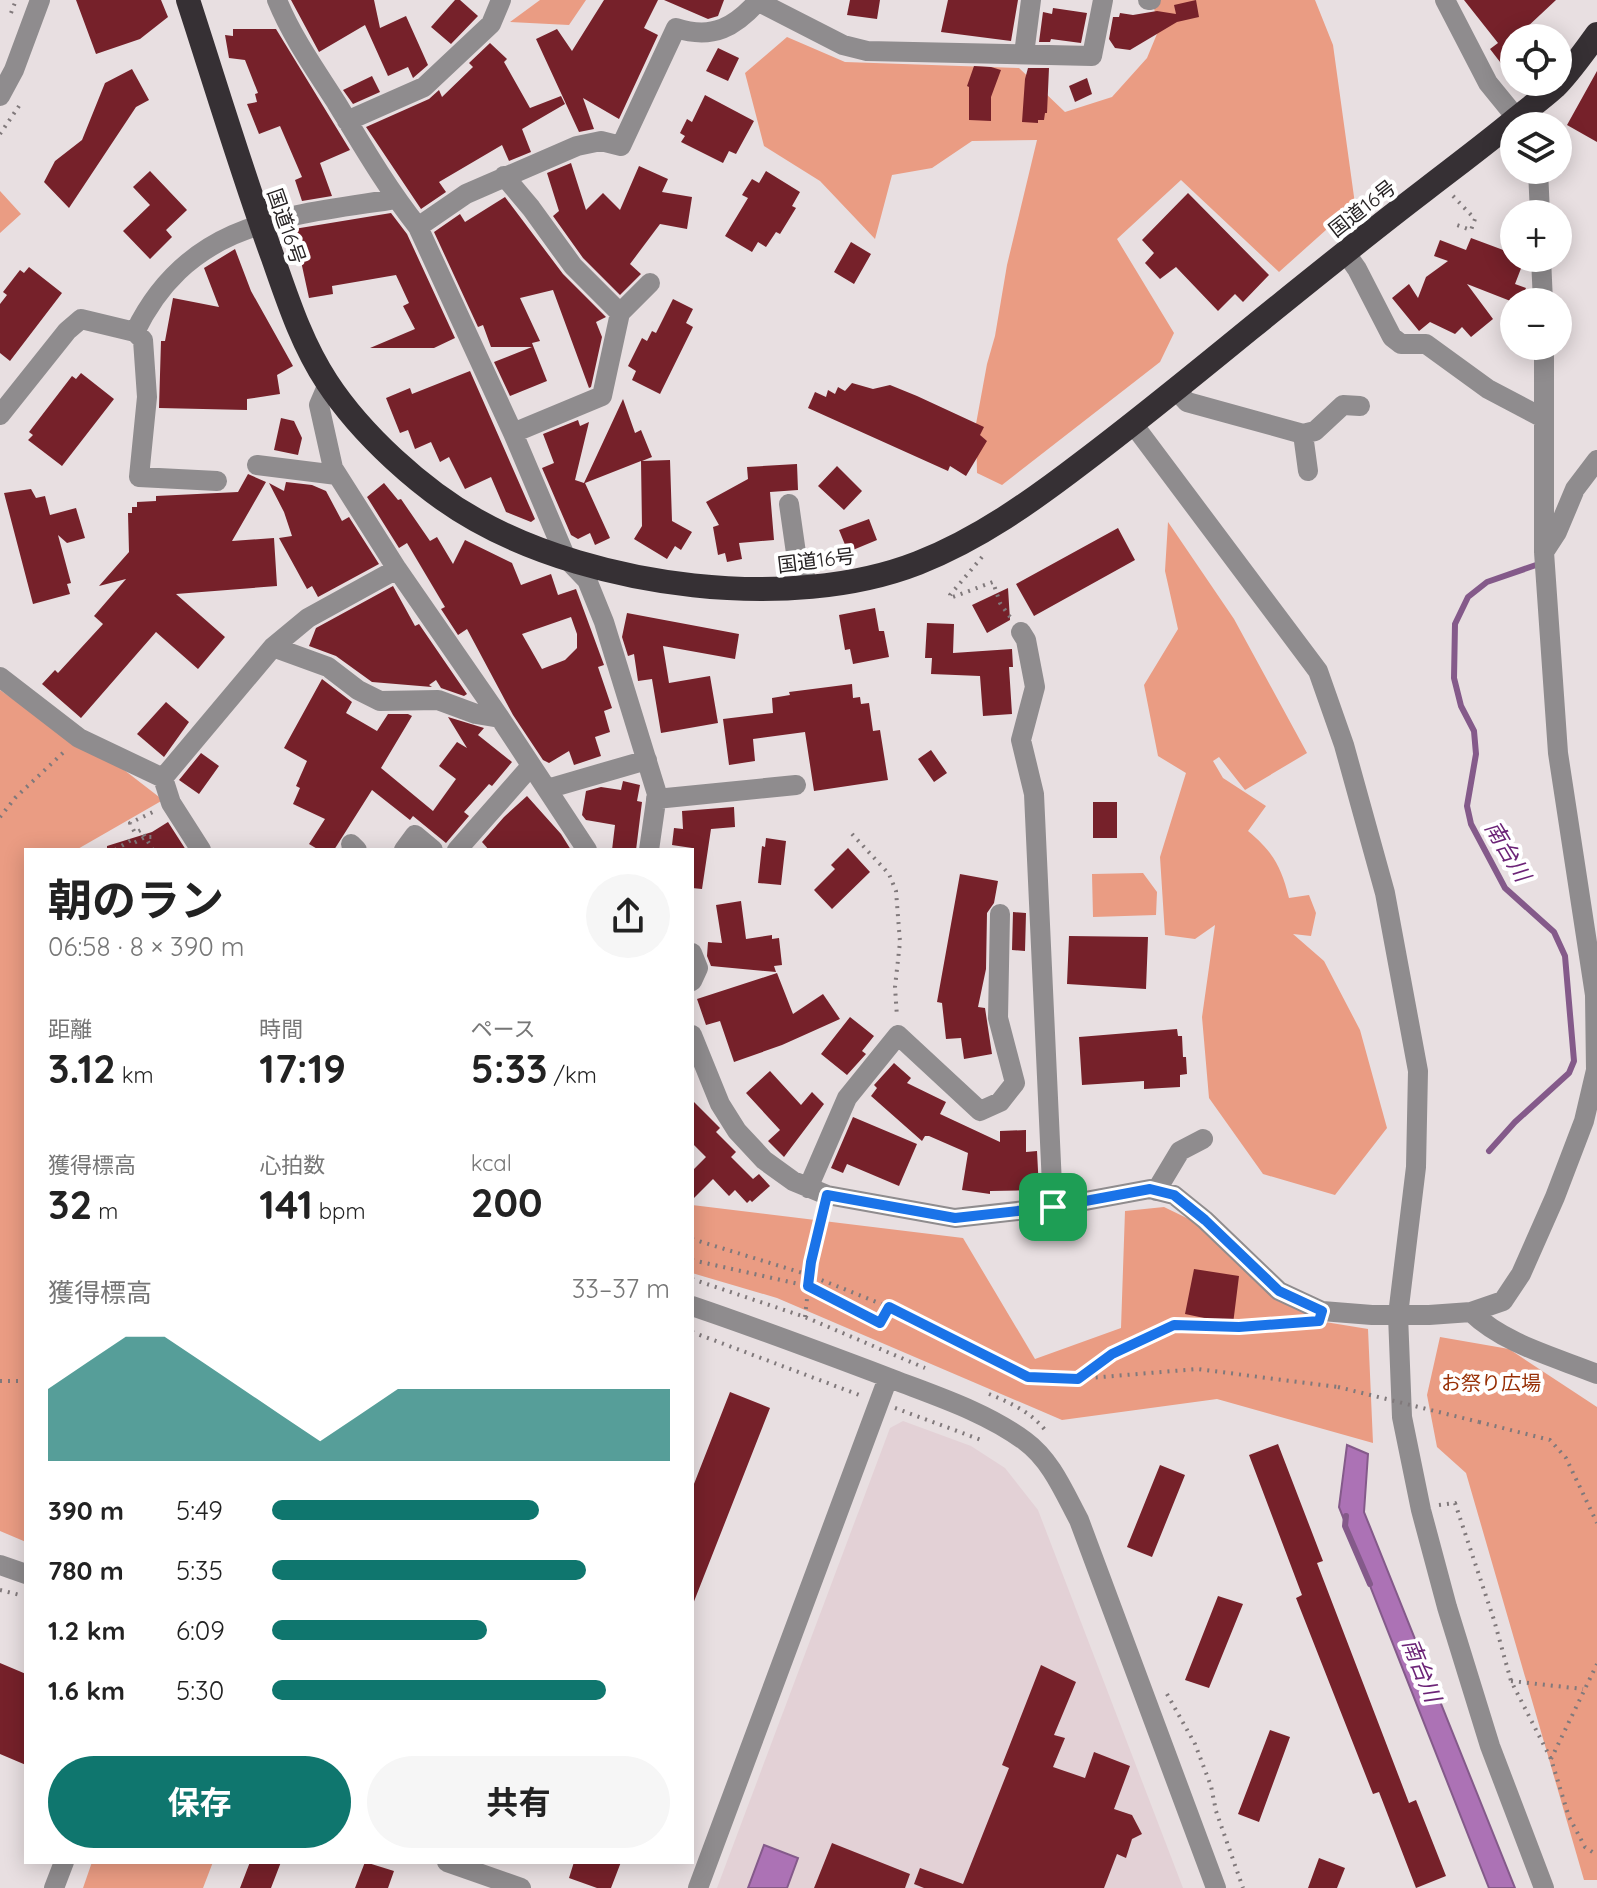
<!DOCTYPE html>
<html lang="ja">
<meta charset="utf-8">
<style>
body{margin:0;font-family:Quicksand,"Noto Sans JP",sans-serif;background:#f6f6f6;color:#222;height:100vh;display:flex;flex-direction:column;font-size:30px;white-space:nowrap}
*{box-sizing:border-box;margin:0}
p{font-size:26px;color:#767676}
.icon{flex:none;width:44px;height:44px;fill:none;stroke:currentColor;stroke-width:2;stroke-linecap:round;stroke-linejoin:round}
.map{position:relative;flex:1;overflow:hidden}
.side{position:absolute;left:24px;top:848px;width:670px;height:1016px;display:flex;flex-direction:column;background:#fff;border-radius:0px;box-shadow:0 4px 20px #0003}
.side>*{flex:none}
.fabs{position:absolute;left:1500px;top:24px;display:grid;gap:16px}
.fabs a{display:grid;place-items:center;width:72px;height:72px;border-radius:50%;background:#fff;box-shadow:0 4px 20px #0003;font-size:40px}
.pin{position:absolute;display:grid;place-items:center;width:68px;height:68px;color:#fff;margin:-34px;border-radius:16px;box-shadow:0 4px 12px #0006}
.round{display:grid;place-items:center;flex:none;width:84px;height:84px;border-radius:42px;background:#f6f6f6}
.head{display:flex;align-items:center;justify-content:space-between;height:136px;padding:0 24px}
h1{font-size:44px;font-weight:700;line-height:60px}
.metrics{display:grid;grid-template-columns:repeat(3,1fr);gap:12px;height:136px;padding:8px 24px}
.metrics div{display:grid;align-content:center}
.metrics b{font-size:40px;font-weight:700}
.metrics small{font-size:22px;font-weight:400}
.metrics p{font-size:22px}
.chart{height:224px;padding:16px 24px}
.chart p{display:flex;justify-content:space-between}
.chart svg{width:100%;height:144px;margin-top:8px;fill:#0f766e;opacity:.7}
.button{display:flex;gap:16px;margin-top:auto;padding:16px 24px}
.button a{flex:1;height:92px;border-radius:48px;background:#0f766e;color:#fff;font-size:32px;font-weight:700;line-height:92px;text-align:center}
.button a+a{background:#f6f6f6;color:#222}
ul{padding:0 24px;list-style:none;font-size:26px}
li{display:grid;grid-template-columns:128px 96px 1fr;align-items:center;height:60px}
li i{height:20px;border-radius:10px;background:#0f766e}
.map>svg:first-child{display:block}
.built{fill:#e3d1d6}
.green{fill:#ea9c83}
.water{fill:#ac72b5;stroke:#845a8a;stroke-width:2}
.lines{fill:none;stroke-linecap:round;stroke-linejoin:round}
.stream{stroke:#845a8a;stroke-width:6}
.building{fill:#76212a;fill-rule:evenodd}
.path{stroke:#80797b;stroke-width:4;stroke-dasharray:2 6;stroke-linecap:butt}
.minor{stroke:#8f8c8e;stroke-width:20}
.highway{stroke:#363034;stroke-width:24}
.path-bridge{stroke:#80797b;stroke-width:4;stroke-dasharray:2 6;stroke-linecap:butt}
.route-casing{stroke:#fff;stroke-width:16}
.route{stroke:#1a73e8;stroke-width:10}
.labels{text-anchor:middle;dominant-baseline:central;stroke-width:8;stroke-linejoin:round;paint-order:stroke}
.street-label{font-size:20px;fill:#272324;stroke:#fff}
.park-label{font-size:20px;fill:#972e04;stroke:#fff}
.water-label{font-size:22px;font-style:italic;fill:#6c2477;stroke:#fff}
</style>
<div class="map">
<svg width="1597" height="1888" viewBox="0 0 1597 1888">
<rect width="100%" height="100%" fill="#e8dfe1"/>
<path class="built" d="M903,1421L971,1446L1005,1468L1038,1510L1183,1888H717L890,1428Z"/>
<path class="green" d="M540,0H586L569,25L510,22Z
M1152,0H1315L1333,45L1355,204L1279,272L1181,180L1117,239L1174,333L1160,362L1002,485L977,473L976,424L987,364L995,336L1007,265L1037,140L972,141L932,168L892,175L875,239L820,181L764,146L745,73L787,37L845,62L1019,68L1065,112L1112,97L1147,58L1159,29Z
M0,191L21,214L0,233Z
M1168,522L1234,619L1307,753L1245,790L1219,757L1213,761L1223,778L1266,806L1248,831C1273,852 1281,866 1289,898L1309,895L1316,913L1311,936L1293,934L1324,961L1360,1030L1387,1128L1335,1195L1263,1174L1209,1098L1202,1017L1215,925L1195,939L1165,935L1160,857L1186,773L1158,756L1144,685L1178,629L1165,571Z
M0,690L86,750L119,766L163,800L76,850H26V1542L0,1531Z
M1143,873L1157,892L1156,915L1093,917L1092,874Z
M692,1205L963,1238L1035,1359L1121,1328L1125,1211L1164,1207L1195,1222L1273,1296L1319,1321L1368,1329L1373,1443L1217,1399L1062,1420L777,1298L692,1273Z
M1440,1337L1509,1349L1597,1407V1880H1584L1466,1473L1437,1447L1427,1395Z
M92,1862H213L203,1888H83Z"/>
<path class="water" d="M1347,1445L1368,1454L1364,1512L1515,1888H1489L1339,1507Z
M764,1845L798,1858L787,1888H748Z"/>
<g class="lines">
<path class="stream" d="M1489,1151L1515,1122L1569,1073L1574,1061L1565,956L1554,932L1505,888L1471,824L1467,806L1476,754L1474,731L1461,706L1454,678L1455,624L1468,597L1487,582L1536,565
M1346,1516L1345,1526L1370,1584"/>
</g>
<path class="building" d="M76,0H161L168,17L140,39L96,54Z
M291,0H374L380,28L406,16L428,65L413,78L408,67L388,76L365,25L319,52Z
M455,0H460L478,16L451,44L431,27Z
M604,0H658L644,28L658,35L619,119L583,98L594,129L579,132L536,39L557,29L572,51Z
M664,0H724L718,16L708,19Z
M850,0H880L877,19L847,15Z
M948,0H1018L1011,41L941,32Z
M1196,0L1199,17L1177,22L1130,50L1115,48L1109,39L1113,17H1119L1120,13L1133,15L1157,11L1176,14L1174,5Z
M1464,0H1556L1525,29L1532,38H1514V80L1490,49L1498,43Z
M1053,8L1087,13L1081,43L1051,39L1050,42H1039L1043,12L1052,14Z
M233,29H276L350,150L320,163L332,196L302,201L295,180L302,177L280,126L259,134L247,104L257,102L255,94L258,93L245,60L229,58L225,35L233,36Z
M490,43L507,59L504,62L530,108L561,96L565,104L522,129L531,152L509,161L502,145L439,182L446,192L421,209L366,127L429,99L439,90L442,97L473,67L469,63Z
M718,48L739,58L728,81L706,71Z
M974,66L991,67L1001,70L991,97V121L969,120V87L967,86Z
M1028,68H1049L1047,113H1045L1044,120H1038V123L1022,122L1025,79Z
M132,69L149,100L136,107L69,208L44,182L55,161L82,140L105,83Z
M1597,71V142L1567,125Z
M372,76L380,92L353,104L343,90Z
M1087,78L1092,94L1075,102L1069,86Z
M705,95L754,121L736,154L729,151L723,163L681,142L685,136L680,133L687,119L692,122Z
M571,163L586,210L603,193L620,210L639,166L668,179L662,192L692,197L687,229L660,224L630,264L641,274L620,295L583,258L553,216L559,211L547,173Z
M150,171L187,210L166,230L172,237L150,259L123,231L150,205L133,187Z
M766,171L800,192L792,206L796,208L780,234L776,232L766,247L758,242L752,252L725,236L748,198L742,195L752,179L759,183Z
M1188,193L1269,275L1243,302L1235,294L1218,311L1176,267L1160,279L1145,263L1154,253L1142,240Z
M505,197L563,274L606,317L596,322L602,337L591,387L589,388L553,290L520,298L540,341L532,343L547,381L510,396L494,362L532,347H491L483,325L478,327L434,232L460,214L465,222Z
M391,213L407,234L455,338L434,348H370L415,329L403,306L409,303L396,275L332,286L333,294L309,298L294,229Z
M1471,238L1514,254V258H1525L1515,284L1526,288L1520,302H1513L1467,284L1493,319L1471,337L1462,327L1455,334L1430,322L1419,331L1392,298L1409,284L1418,298L1426,277L1448,261L1434,256L1440,240L1466,250Z
M851,242L871,254L854,284L834,272Z
M235,249L251,291L293,366L277,375L280,394L247,399V410L159,408L161,341H165L173,298L219,307L204,268Z
M29,267L62,293L10,361L0,353V304L7,295L3,292L20,270L24,273Z
M673,299L693,309L686,323L693,327L660,394L632,380L636,371L628,366L642,338L647,341L652,331L656,333Z
M470,371L535,519L531,522L506,512L491,477L465,489L449,457L440,462L431,442L415,449L408,430L400,433L386,398L410,388L412,394Z
M81,373L114,399L62,466L28,440L33,435L29,432L72,376L76,379Z
M852,383L873,389L890,385L917,396L984,427L980,435L987,441L966,476L950,466L948,471L808,408L815,392L826,397L828,390L835,394L838,387L845,391Z
M623,399L635,433L641,430L652,457L642,461L670,460L672,521L692,532L681,550L675,546L667,559L634,539L642,526L641,461L585,483L610,538L595,545L590,533L578,539L571,535L542,468L554,463L543,434L578,420L580,426L589,422L575,480L584,483Z
M281,418L294,421L302,438L298,455L274,450Z
M797,464L798,490L770,492L774,540L739,543L742,559L727,562L725,553L718,555L713,527L719,525L706,502L748,479L747,467Z
M837,466L862,491L844,510L818,486Z
M248,474L266,482L232,541L274,538L277,586L176,594L225,637L198,669L156,632L81,718L42,684L55,670L58,673L103,624L94,616L126,579L99,586L129,552L128,513H132V507H137V502L156,501V496L238,492Z
M286,482L312,485L326,491L342,521L349,517L379,564L318,597L312,586L307,589L279,538L292,536L284,512L269,483L284,491Z
M384,483L398,500L401,499L430,541L437,537L453,564L465,540L512,563L521,585L551,574L558,595L576,589L604,665L598,667L612,708L604,711L610,732L595,737L601,756L574,765L569,751L549,763L543,760L513,715L467,629L458,635L441,609L445,607L407,543L399,548L367,497ZM571,617L577,634V648L565,660L542,669L522,634Z
M31,489L36,498L45,496L50,515L76,508L85,538L67,543L58,535L71,583L67,584L70,594L33,604L4,493Z
M869,519L877,540L848,552L839,530Z
M1118,528L1135,560L1034,616L1016,584Z
M393,586L415,626L419,624L467,694L464,696L441,688L436,680L429,685L432,687L372,682L336,656L309,646L316,628Z
M1008,588L1010,620L987,633L972,605Z
M875,608L879,631H884L889,657L853,664L850,649L845,650L839,615Z
M627,613L739,634L735,659L663,646L669,683L710,676L718,723L661,733L652,679L638,681L634,654L628,656L622,637Z
M927,623L954,624L953,653L1012,649L1013,667H1009L1012,714L983,716L980,676L931,674L932,658H925Z
M322,679L352,702L346,713L377,731L388,714H408L412,716L381,768L433,811L456,779L439,766L457,742L467,748L448,717L484,728L478,735L512,762L492,786L489,784L464,812L469,816L446,843L413,816L410,820L372,790L334,850H319L309,844L325,819L293,804L300,788L296,786L307,761L284,748Z
M852,684L853,698L860,697L861,704L869,703L873,731L880,730L888,780L814,791L805,732L753,739L755,761L729,765L723,719L773,713L772,698L790,695L789,692Z
M166,702L189,722L164,757L137,734Z
M931,750L947,773L934,782L918,759Z
M201,753L219,766L199,794L179,780Z
M623,781L640,785L637,801L642,802L636,850H612L615,825L586,820L582,815L586,791L601,787L621,790Z
M527,796L561,834L571,850H489L482,842L504,817Z
M1093,802H1117V838H1093Z
M734,807L735,827L711,829L702,889L692,888V848L672,845L674,828L683,829L682,811Z
M168,822L186,850H107V846L152,832Z
M766,838L786,841L781,885L758,883L762,846L765,847Z
M848,848L870,872L832,909L814,890L835,869L831,865Z
M960,874L998,881L994,903L987,913L986,969L978,1007L985,1008L992,1054L964,1059L961,1038L946,1039L942,1003L937,1002Z
M741,901L746,939L772,935V939L779,938L782,965L774,966L776,972L711,966L707,956L708,942L722,943L716,905Z
M1013,912L1026,913L1025,951L1012,950Z
M1069,936L1148,937L1146,989L1067,984Z
M777,973L793,1014L823,994L840,1019L782,1045L734,1062L720,1021L706,1025L697,999Z
M850,1017L874,1036L862,1051L866,1054L847,1075L821,1054Z
M1177,1029L1178,1036H1182L1183,1057H1186L1187,1074L1180,1075V1087L1144,1089V1081L1082,1085L1079,1037Z
M894,1063L911,1078L907,1083L946,1102L940,1114L1000,1142V1131L1026,1130V1152L1037,1151L1039,1190L990,1191V1194L962,1190L968,1153L929,1136H925L922,1141L871,1096L877,1088L874,1085Z
M770,1071L801,1105L812,1092L824,1104L784,1157L768,1141L780,1130L746,1093Z
M692,1100L720,1128L716,1132L736,1152L731,1157L753,1179L759,1174L770,1186L752,1202L750,1200L747,1203L735,1190L729,1196L713,1179L692,1200V1171L706,1157L692,1143Z
M853,1117L917,1144L899,1186L847,1164L843,1173L831,1168Z
M1194,1269L1239,1276L1233,1324L1185,1314Z
M730,1392L770,1408L693,1604L692,1489Z
M1278,1444L1323,1561L1317,1563L1409,1803L1416,1800L1446,1876L1416,1888L1379,1792L1373,1794L1296,1598L1302,1595L1249,1455Z
M1160,1465L1185,1475L1152,1557L1127,1547Z
M1218,1596L1243,1604L1209,1688L1185,1680Z
M0,1663L26,1674V1765L0,1754Z
M1041,1665L1076,1682L1054,1735L1065,1738L1053,1767L1085,1778L1094,1752L1130,1766L1114,1809L1132,1815L1142,1834L1132,1839L1126,1858L1117,1854L1104,1888H924L914,1884L920,1868L963,1884L1009,1768L1002,1765Z
M1270,1730L1290,1737L1259,1822L1238,1814Z
M832,1843L910,1874L905,1888H814Z
M1319,1858L1345,1868L1337,1888H1308Z
M250,1862H281L271,1888H240Z
M365,1862L394,1871L388,1888H355Z
M574,1862H621L611,1888H597L569,1878Z"/>
<g class="lines">
<path class="path" d="M11,13L16,0
M0,134L19,106
M1453,196L1475,219L1471,230L1454,224
M982,557L950,595V598L993,582L1000,603L1010,617
M0,817L15,798L66,750
M852,834L889,874L896,891L900,942L895,987L897,1017
M115,850L131,840L134,843L145,837H155
M153,850L141,830L135,833L130,823L155,811
M692,1239L809,1275L889,1307L1028,1377L1078,1379L1197,1369L1338,1387
M692,1260L808,1286L880,1323L889,1307
M692,1279L805,1317L925,1368
M805,1317L811,1262L823,1213
M692,1332L862,1396
M1080,1377L1112,1354L1174,1325L1239,1327L1297,1323
M0,1381H26
M989,1394C1009,1402 1031,1412 1045,1430
M895,1408L984,1441
M1479,1422L1550,1440L1566,1458L1597,1523
M1439,1505L1455,1503L1494,1620L1511,1681L1551,1759L1569,1817L1585,1847L1597,1855
M0,1590L20,1595
M1511,1681L1583,1689
M1167,1694L1195,1744L1211,1786L1216,1811L1243,1888
M1551,1759L1597,1664"/>
<path class="minor" d="M277,0C292,37 315,69 336,102C362,145 387,188 418,227L513,433L566,558L587,580L604,622L657,794L649,850
M1148,0H1151
M1445,0L1488,83L1523,126
M759,2L843,45L867,51L1092,56L1103,0
M1024,54L1031,0
M0,96L14,70L40,0
M347,121L424,87L491,24L501,0
M1538,170L1540,214
M504,176L531,208L573,266L620,313
M418,227L466,194L577,146L601,141L621,146L676,28C713,40 735,27 759,0
M1345,252L1357,269L1392,337L1401,344H1426L1488,389L1543,418
M1541,258L1543,302
M135,332L143,340L147,397L139,477L217,481
M328,384L319,405L333,468L397,569L500,718L587,850
M1176,390L1187,402L1303,434L1308,471
M0,415L67,331L81,319L135,332C189,220 288,216 396,199
M1133,424L1318,671L1344,745L1385,893L1418,1071L1416,1167L1398,1315L1402,1417L1421,1510L1447,1607L1490,1746L1544,1888
M513,433L602,396L620,313L650,283
M1303,434L1315,431L1343,405L1360,406
M257,465L337,475
M789,504L796,553L809,587
M1544,552L1557,532L1575,489L1597,460
M1021,632L1026,640L1035,687L1021,740L1034,794L1053,1207
M273,647L328,667L358,690L380,701L438,700L476,714L500,718
M0,677L79,738L163,778L273,647L308,618L397,569
M163,778L171,803L201,850
M547,789L647,760
M656,799L796,785
M351,844L357,850
M404,850L415,835L433,850
M457,850L531,766
M692,953L698,968L692,981
M692,1035L720,1104L737,1131L764,1160L793,1181L827,1195L955,1218L1053,1207L1150,1189L1174,1195L1205,1220L1279,1291L1322,1311L1372,1315H1429L1471,1312L1503,1301L1521,1274L1555,1197L1584,1121L1596,1070L1595,995L1558,753L1544,552V346
M808,1188L847,1098L898,1035L980,1111L1000,1102L1015,1083L998,1018L1000,914
M1156,1191L1180,1151L1203,1139
M692,1306C760,1329 826,1354 892,1379C936,1396 986,1412 1025,1441C1051,1460 1064,1492 1079,1520L1216,1888
M1471,1312C1504,1344 1555,1357 1597,1374
M0,1565L26,1574
M447,1862L521,1888
M54,1888L64,1862
M698,1888L888,1378"/>
<path class="highway" d="M188,0C216,86 242,173 273,258C288,301 302,344 327,382C361,434 422,490 476,520C595,587 790,613 918,563C979,539 1032,501 1083,462C1140,419 1195,374 1250,329C1308,282 1366,235 1425,190C1456,166 1487,143 1517,118C1529,108 1543,98 1555,87C1570,72 1584,52 1597,34"/>
<path class="path-bridge" d="M1338,1387L1479,1422"/>
</g>
<g class="lines">
<defs>
<path id="route" d="M1150,1189L1174,1195L1205,1220L1279,1291L1322,1311L1319,1321L1239,1327L1174,1325L1112,1354L1078,1379L1028,1377L889,1307L880,1323L808,1286L811,1262L827,1195L955,1218L1053,1207Z"/>
</defs>
<use href="#route" class="route-casing"/>
<use href="#route" class="route"/>
</g>
<g class="labels">
<g class="street-label">
<text transform="translate(1362 208) rotate(-38)">国道16号</text>
<text transform="translate(287 226) rotate(71)">国道16号</text>
<text transform="translate(816 560) rotate(-7)">国道16号</text>
</g>
<g class="park-label">
<text x="1491" y="1382">お祭り広場</text>
</g>
<g class="water-label">
<text transform="translate(1508 851) rotate(59)">南台川</text>
<text transform="translate(1422 1670) rotate(68)">南台川</text>
</g>
</g>
</svg>
<div class="fabs">
<a><svg class="icon" aria-label="locate" viewBox="0 0 24 24"><circle cx="12" cy="12" r="6"/><path d="M12 2v4M12 18v4M2 12h4M18 12h4"/></svg></a>
<a><svg class="icon" aria-label="layers" viewBox="0 0 24 24"><path d="M12 4l9 5-9 5-9-5zM3 14l9 5 9-5"/></svg></a>
<a>+</a>
<a>−</a>
</div>
<div class="pin" style="left:1053px;top:1207px;background:#1e9e55"><svg class="icon" aria-label="arrive" viewBox="0 0 24 24"><path d="M6 21V4h12l-3 4 3 4H6"/></svg></div>
<section class="side">
<div class="head"><div><h1>朝のラン</h1><p>06:58 · 8 × 390 m</p></div><a class="round"><svg class="icon" aria-label="share" viewBox="0 0 24 24"><path d="M12 15V3M7 8l5-5 5 5M5 13v7h14v-7"/></svg></a></div>
<div class="metrics">
<div><p>距離</p><b>3.12<small> km</small></b></div>
<div><p>時間</p><b>17:19</b></div>
<div><p>ペース</p><b>5:33<small> /km</small></b></div>
</div>
<div class="metrics">
<div><p>獲得標高</p><b>32<small> m</small></b></div>
<div><p>心拍数</p><b>141<small> bpm</small></b></div>
<div><p>kcal</p><b>200</b></div>
</div>
<div class="chart"><p><span>獲得標高</span>33–37 m</p>
<svg viewBox="0 0 160 44" preserveAspectRatio="none"><path d="M0 44V22L10 14L20 6L30 6L40 14L50 22L60 30L70 38L80 30L90 22L100 22L110 22L120 22L130 22L140 22L150 22L160 22V44z"/></svg>
</div>
<ul>
<li><b>390 m</b>5:49<i style="width:67%"></i></li>
<li><b>780 m</b>5:35<i style="width:79%"></i></li>
<li><b>1.2 km</b>6:09<i style="width:54%"></i></li>
<li><b>1.6 km</b>5:30<i style="width:84%"></i></li>
</ul>
<div class="button"><a>保存</a><a>共有</a></div>
</section>
</div>
